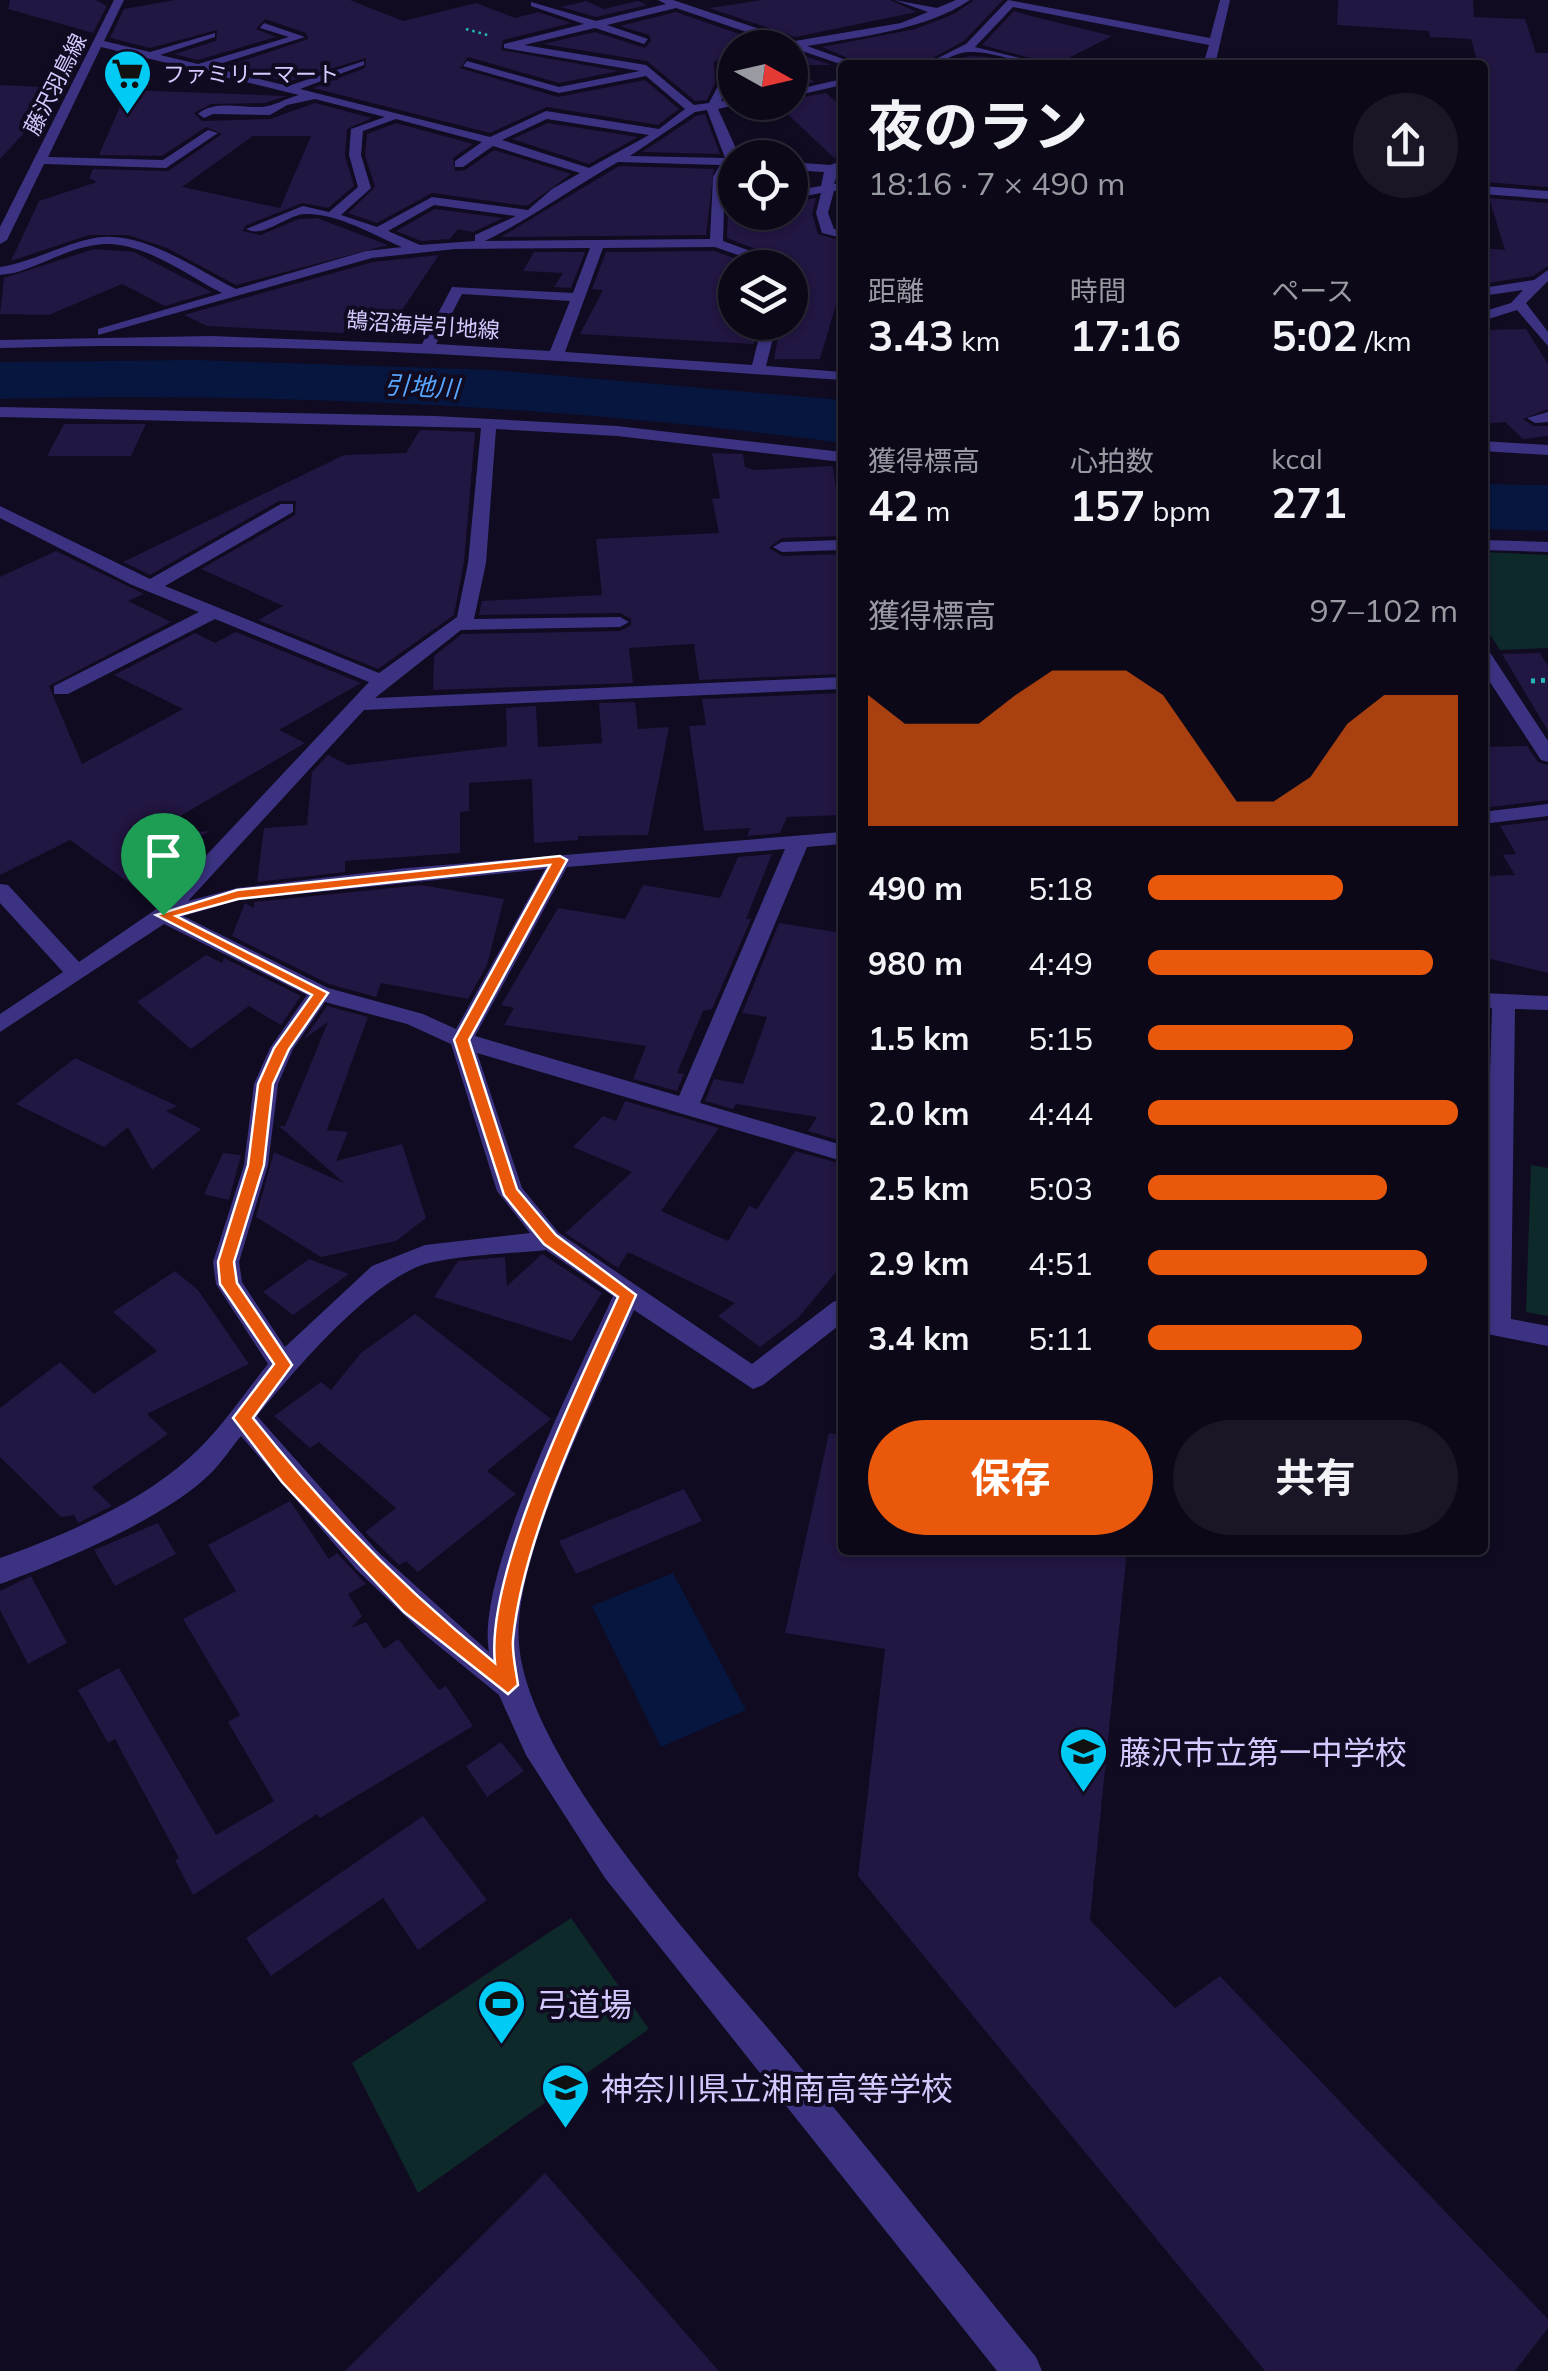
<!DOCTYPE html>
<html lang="ja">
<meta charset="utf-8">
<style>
body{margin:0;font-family:Mulish,"Noto Sans JP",sans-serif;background:#1a1625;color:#f1f3f6;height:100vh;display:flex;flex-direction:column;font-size:38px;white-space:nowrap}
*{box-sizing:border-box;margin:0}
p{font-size:32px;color:#9a9aa2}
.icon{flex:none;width:55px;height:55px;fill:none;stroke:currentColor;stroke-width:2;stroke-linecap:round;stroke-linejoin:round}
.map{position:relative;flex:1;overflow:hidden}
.drawer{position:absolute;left:838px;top:60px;width:650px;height:1495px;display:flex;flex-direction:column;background:#0c0818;border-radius:10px;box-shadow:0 2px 8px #0004,0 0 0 2px #2c2937}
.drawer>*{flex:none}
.needle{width:65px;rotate:98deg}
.buttons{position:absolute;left:718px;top:30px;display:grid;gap:20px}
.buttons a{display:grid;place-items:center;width:90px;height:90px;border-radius:50%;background:#0c0818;box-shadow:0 2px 8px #0004,0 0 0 2px #2c2937;font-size:50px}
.pin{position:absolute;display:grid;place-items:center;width:85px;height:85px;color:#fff;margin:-102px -42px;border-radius:50% 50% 50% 0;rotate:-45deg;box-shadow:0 0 10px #0007}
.pin .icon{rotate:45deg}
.round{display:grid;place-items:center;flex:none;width:105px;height:105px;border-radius:52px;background:#1a1625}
.head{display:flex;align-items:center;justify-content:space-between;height:170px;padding:0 30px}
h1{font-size:55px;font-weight:700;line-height:75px}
.stats{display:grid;grid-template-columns:repeat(3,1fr);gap:15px;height:170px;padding:10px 30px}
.stats div{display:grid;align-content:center}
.stats b{font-size:42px;font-weight:700}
.stats small{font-size:28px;font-weight:400}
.stats p{font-size:28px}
.chart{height:280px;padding:20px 30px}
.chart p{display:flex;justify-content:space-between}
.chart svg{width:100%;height:180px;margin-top:10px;fill:#ea580c;opacity:.7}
.cta{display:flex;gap:20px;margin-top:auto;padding:20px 30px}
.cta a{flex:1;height:115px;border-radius:60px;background:#ea580c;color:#fff;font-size:40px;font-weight:700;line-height:115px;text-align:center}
.cta a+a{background:#1a1625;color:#f1f3f6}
ul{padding:0 30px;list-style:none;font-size:32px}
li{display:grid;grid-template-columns:160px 120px 1fr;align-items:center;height:75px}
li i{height:25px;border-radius:12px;background:#ea580c}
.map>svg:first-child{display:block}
.green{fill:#0e292a}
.water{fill:#06163e}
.building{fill:#221642;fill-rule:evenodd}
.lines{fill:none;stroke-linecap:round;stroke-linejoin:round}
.path-far1{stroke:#25b6b8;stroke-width:2.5;stroke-dasharray:2.5 4;stroke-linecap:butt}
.path{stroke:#25b6b8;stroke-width:5;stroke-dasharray:4 6;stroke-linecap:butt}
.minor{fill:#3b3382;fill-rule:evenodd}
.route{fill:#ea580c;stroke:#fff;stroke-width:2.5;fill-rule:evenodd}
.labels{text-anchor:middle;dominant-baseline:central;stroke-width:8;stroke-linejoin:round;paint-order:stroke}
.far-poi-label{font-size:22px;fill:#d4caff;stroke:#100b20;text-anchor:start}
.far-street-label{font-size:22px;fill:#d4caff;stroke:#100b20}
.far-water-label{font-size:25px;font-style:italic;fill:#58a6ff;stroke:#100b20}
.near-poi-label{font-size:32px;fill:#d4caff;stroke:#100b20;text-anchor:start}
</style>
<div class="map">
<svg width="1548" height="2371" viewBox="0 0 1548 2371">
<rect width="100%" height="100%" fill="#100b20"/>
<path class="green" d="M1483,552L1548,555V648L1500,650L1483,624Z
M1531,1165L1548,1168V1316L1526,1312Z
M571,1918L649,2029L418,2193L352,2063Z"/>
<path class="water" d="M197,360L494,370L842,400V443C564,406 281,392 0,399V362Z
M1482,484L1548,485V531L1483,529Z
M673,1573L746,1710L661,1747L592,1606Z"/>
<path class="building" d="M10,0H96L107,6L93,33L8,9Z
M175,0H350L403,21L476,3L515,18L538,12L571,23L503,40L501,50L619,71L559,83L468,57L460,68L558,97L645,80L679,109L658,125L547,107L490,133L313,88L365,68L366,58L288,82L224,67L308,39L306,33L265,19L256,29L276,37L198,60L174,54L216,41L217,30L150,48L110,38L124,9Z
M763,0H890L917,12L795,37L709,8Z
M974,0H1003L964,41L920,65H864L822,47L915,29L954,14Z
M1338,0H1473L1474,17L1525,19L1536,53H1548V187L1484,182L1482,65H1478L1471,39L1430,37L1429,31L1337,25Z
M586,1L604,9L638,1L647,5L596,17L561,7Z
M1014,11L1031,16L1112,36L1055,65L982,45Z
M676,12L780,48H735V57L714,62L715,83L707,100L695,101L647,61L543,44L595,32L645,48L651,41L649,35L620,26Z
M790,51L831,65H795L814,82L790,87Z
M969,56L988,57L1020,65H941Z
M0,85L66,88L0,159Z
M127,90L286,96L265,103L211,104L194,113L202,121L270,119L315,103L372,118L347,129L345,156L354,186L328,208L302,203L245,226L243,231L260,235L299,219L317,218L388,245L236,285L167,248L128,235H89L11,261L39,201L97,182L89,178L93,169L168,171L222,134L206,127L162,156L99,155ZM253,136H311L280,208L182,187Z
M826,93L842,107L835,159L775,102Z
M705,114L720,154L642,152L696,116Z
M396,123L473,144L453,158L455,171L465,170L494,150L571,174L527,206L432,193L377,223L348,213L375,187L365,155L367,134Z
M548,123L638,137L589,164L512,139Z
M619,166L714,169L706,235L501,237Z
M735,168V212H790V202L816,198L812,214L818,234L842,241V284L820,359H774L781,322H790V276L800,266L727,238L729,178Z
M1489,198L1548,203V266L1533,276L1482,284V248L1505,250Z
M435,209L503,218L473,232L458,229L450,239L421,241L396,231Z
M94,249L134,252L212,292L165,306L122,284L49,315L0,314L4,278Z
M714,251L762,268H735V322H759L754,344L580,334L603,290L592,289L606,252Z
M534,252H585L571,288L554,287L563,273L523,271Z
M439,255L390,328L348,325L343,333L207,326L184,315L373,262Z
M1526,329L1548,364V409L1523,419L1533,426H1548V436L1523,439L1505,422L1482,424V330Z
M64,424H146L131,456H47Z
M420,430L475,432L464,562L454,615L378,669L258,620L283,606L201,569L295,515L296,501H279L150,575L123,562L344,455L406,453Z
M712,453L743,454L745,467L755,470L833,466L842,536L782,538L769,548L782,556L842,554V674L699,680L694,644L629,648L633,683L433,690L434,656L462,634L620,631L631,625V619L620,613L479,615L482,601L602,595L596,539L719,533L712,499L720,498Z
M56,551L144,594L128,601L171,622L49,686L82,764L183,709L114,675L195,633L215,643L236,632L361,683L279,730L305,743L148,835L210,831L173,853L184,860L135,887L70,840L0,875V577Z
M1540,653L1548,666V731L1502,654Z
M842,693V815L787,817L780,833L747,836L750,828L704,831L689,726L706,725L702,699Z
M635,702L638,729L669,727L648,835L578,836V840L534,843L532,779L469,783V811L460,812V853L345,861V872L257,882L264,828L307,825L312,772L328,755L348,765L507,746L506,708L536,706L538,747L602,743L599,703Z
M1527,746L1538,762L1548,765V800L1490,807L1482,793V747Z
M1548,820V973L1482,957V876L1515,875L1503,855L1516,854L1500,826Z
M772,854L746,919H751L712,1009L703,1011L677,1073L684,1074L677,1091L633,1079L646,1046L504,1025L514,1008L501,1005L558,908L625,919L643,885L720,898L738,857Z
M421,885L504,899L487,965L468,999L381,983L376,997L329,984L232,936L245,903L254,908V902Z
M779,923L842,933V1141L808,1131L817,1117L736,1104L733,1109L705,1101L714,1079L743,1084L767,1017L742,1013Z
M206,955L222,963L224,958L301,996L281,1025L249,1006L191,1049L137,1002Z
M327,1006L368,1017L327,1130L348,1132L336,1161L402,1144L426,1218L396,1241L321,1257L256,1217L274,1152L344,1183L279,1126H285L328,1022L304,1039Z
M75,1058L177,1106L166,1111L201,1129L152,1170L128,1127L104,1147L16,1104Z
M625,1101L719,1128L661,1211L728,1241L749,1206L757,1209L795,1151L842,1164V1265L798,1318L760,1347L718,1316L735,1303L628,1252L618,1268L565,1233L632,1172L573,1147L603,1116L616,1121Z
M223,1153L241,1155L229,1200L204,1194Z
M542,1254L602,1293L572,1341L434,1297L458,1261L505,1257L507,1286Z
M309,1259L349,1274L293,1315L263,1292Z
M175,1271L198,1290L249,1364L147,1414L168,1434L92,1487L112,1506L78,1523L74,1515L61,1517L0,1457V1408L60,1362L94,1394L157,1351L113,1312Z
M415,1314L551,1419L487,1471L516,1494L418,1572L406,1561L399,1565L365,1532L396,1508L319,1442L310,1448L274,1416L321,1382L331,1390L361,1353Z
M829,1433L842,1435V1550H1127L1090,1920L1175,2008L1220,1976L1548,2319V2328L1515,2371H1265L858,1876L885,1649L785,1633Z
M684,1489L702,1521L576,1574L559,1541Z
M290,1501L329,1559L337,1553L366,1584L348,1594L362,1616L351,1628L366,1622L384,1649L398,1639L439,1690L446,1686L473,1726L320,1818L317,1814L193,1895L175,1860L179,1858L115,1739L108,1743L78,1690L119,1668L216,1835L274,1801L228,1722L240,1715L183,1619L236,1591L208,1545Z
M158,1523L176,1554L115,1586L94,1550Z
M31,1576L67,1643L28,1664L0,1610V1591Z
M501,1742L524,1771L487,1797L466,1766Z
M423,1816L487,1900L418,1950L383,1898L271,1976L246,1938Z
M545,2173L719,2371H345Z"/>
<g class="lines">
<path class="path-far1" d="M466,29L491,36"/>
<path class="path" d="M1531,681L1548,680"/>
<path class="minor" d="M114,0H124L104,41L150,52L215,33V37L160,55L198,64L289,37L260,28L264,23L305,37L210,67L288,86L364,61V65L300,89L490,137L546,111L659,129L685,109L646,76L559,93L463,66L467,61L559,87L640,71L504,48V44L584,24L531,6V2L596,21L666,4L658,0H673L795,41L901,23L928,12L894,0L937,8L956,0H970C925,30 864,36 807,46L860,65H843L676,8L607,25L648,39L644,44L595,28L524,45L646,65L694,105L709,103L719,84L717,64L735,61V67L727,68L731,84L721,101L748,102L718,109L739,155L725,177L723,241L797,268L790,272V268H775L715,247L603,248L565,352L752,365L763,322H777L766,366L842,372V380C561,361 282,339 0,348V340L211,336L422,344L452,287L573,293L590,248L455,249L372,258L98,335V329L222,293C188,276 144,242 105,244C74,245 43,265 14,273L0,275V267C32,262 59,246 90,239C139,227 193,268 236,289L366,251L402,247C374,235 337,213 305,214C286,215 263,239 246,229L303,206L329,212L358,187L349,155L351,129L385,117L315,99L287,105L270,115L213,114L204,118L198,114C214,100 241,108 261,107C273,107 286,98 299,95L101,47L48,157L163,160L208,130L218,133L166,168L44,164L7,240L0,244V227ZM707,110L725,158L630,156L695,112ZM396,119L482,142L455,161V167H463L493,146L580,173L552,189L528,210L432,197L377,227L341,215L371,188L361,155L363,131ZM547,119L649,135L589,168L502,140ZM618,162L720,165L713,177L710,239L485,241C532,218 572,188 618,162ZM434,205L516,216L475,235V241L420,245L388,231ZM462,294L570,301L550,351L436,344Z
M1008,0L1210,38L1220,0H1230L1215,65H1203L1209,45L1013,7L975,47L1048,65C1021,65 995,51 969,52C954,52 941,65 924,65L966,44Z
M842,79V85L790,97V91Z
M842,161L834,184L842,182V190L834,191L828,213L834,229L842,230V238L822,233L816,213L821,193L790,199V191L821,186L824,172L790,170V162L830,165Z
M1482,186L1548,191V199L1482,194Z
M1548,270V281L1526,303L1548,332V346L1517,310L1482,321V312L1511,303L1523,290L1482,296V288L1534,280Z
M0,407L435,416L617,426L842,452V462L617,436L496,429L486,563L474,619L620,617L629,622L620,627L461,630L375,698L842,677V689L364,710L188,901L237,888L407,868L842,832V844L807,847L700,1103L842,1145V1161L477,1053L522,1188L559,1233L752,1364L833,1302L842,1299V1323L763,1385L753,1389L634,1310C598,1391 511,1560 519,1645C530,1769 717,1965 797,2063C878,2160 956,2259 1036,2357L1042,2371H997L605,1878L526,1755L499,1695L424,1634L356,1569L241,1436C231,1448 222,1462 211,1473C166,1518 61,1562 0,1584V1558C62,1536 140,1503 189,1458C219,1432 243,1395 268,1364L216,1284L213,1262L244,1165L254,1084L270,1048L307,995L164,924L0,1032V1014L63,972L0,903V884L8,885L79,962L155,910L369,682L215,619L68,694H54V686L199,612L132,585L0,518V506L150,579L281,504H293V512L165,586L379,673L457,617L468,563L481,428L0,417ZM785,849L679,1096L475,1036L567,867ZM545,869L456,1029L423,1014L328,988L183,916L239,900ZM325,1002L407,1024L451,1044L497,1191L530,1233L425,1245L372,1266L285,1347L242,1282L239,1262L268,1165L278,1084L293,1049ZM546,1250L613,1296C578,1374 475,1573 489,1652L377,1551L257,1416C294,1371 373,1277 429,1263C466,1254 508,1254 546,1250Z
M1548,412V422L1535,423L1527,418Z
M1482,441L1548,445V455L1482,451Z
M842,540V550L782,552L773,547L782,542Z
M1482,540L1548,542V552L1482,550Z
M1482,650L1489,651L1548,741V762L1541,760L1482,670Z
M1548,804V816L1482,824V812Z
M1482,993L1548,996V1010L1515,1009L1511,1319L1548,1326V1346L1482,1333L1492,1008L1482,1007Z"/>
</g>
<path class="route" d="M560,856L567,860L469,1040L517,1189L556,1235L636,1295C593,1394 523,1533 513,1640C512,1654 516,1670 518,1685L508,1694L404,1612L282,1482L233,1418L274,1364L220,1284L218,1262L248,1165L258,1084L274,1048L312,995L156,915L237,890ZM550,865L454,1040L504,1195L544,1244L618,1297C579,1384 485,1572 495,1663C405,1590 325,1509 253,1418L292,1365L237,1283L234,1262L264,1165L273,1084L289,1049L328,993L176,916L238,899Z"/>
<defs>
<symbol id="supermarket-pin" viewBox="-11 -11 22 30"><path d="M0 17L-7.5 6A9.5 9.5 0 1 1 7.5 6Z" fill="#00cbf5" stroke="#100b20"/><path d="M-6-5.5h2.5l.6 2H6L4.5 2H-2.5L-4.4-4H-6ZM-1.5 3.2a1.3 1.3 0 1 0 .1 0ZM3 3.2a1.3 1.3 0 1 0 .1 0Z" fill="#111"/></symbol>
<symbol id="school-pin" viewBox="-11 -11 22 30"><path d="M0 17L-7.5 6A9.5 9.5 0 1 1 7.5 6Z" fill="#00cbf5" stroke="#100b20"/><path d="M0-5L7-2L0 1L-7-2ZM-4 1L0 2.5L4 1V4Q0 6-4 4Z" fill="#111"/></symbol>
<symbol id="stadium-pin" viewBox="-11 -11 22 30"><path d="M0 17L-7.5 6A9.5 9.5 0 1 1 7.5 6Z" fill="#00cbf5" stroke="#100b20"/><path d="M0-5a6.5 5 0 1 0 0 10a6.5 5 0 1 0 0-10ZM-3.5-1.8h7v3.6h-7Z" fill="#111"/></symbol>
</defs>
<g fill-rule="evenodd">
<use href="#supermarket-pin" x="100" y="46" width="55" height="75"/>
<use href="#school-pin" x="1056" y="1724" width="55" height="75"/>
<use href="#stadium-pin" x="474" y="1976" width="55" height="75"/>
<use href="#school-pin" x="538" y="2060" width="55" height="75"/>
</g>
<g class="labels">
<g class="far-poi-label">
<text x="163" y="74">ファミリーマート</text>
</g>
<g class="far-street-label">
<text transform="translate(55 84) rotate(-63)">藤沢羽鳥線</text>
<text transform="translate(423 325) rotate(4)">鵠沼海岸引地線</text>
</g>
<g class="far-water-label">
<text transform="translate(422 386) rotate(3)">引地川</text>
</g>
<g class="near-poi-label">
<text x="1119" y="1752">藤沢市立第一中学校</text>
<text x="536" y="2004">弓道場</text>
<text x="601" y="2088">神奈川県立湘南高等学校</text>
</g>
</g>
</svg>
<div class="buttons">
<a><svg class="needle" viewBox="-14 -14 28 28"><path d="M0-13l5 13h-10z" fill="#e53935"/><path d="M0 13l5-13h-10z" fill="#9a9aa2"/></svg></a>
<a><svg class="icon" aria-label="locate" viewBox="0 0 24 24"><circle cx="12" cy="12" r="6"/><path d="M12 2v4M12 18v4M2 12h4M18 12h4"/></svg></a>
<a><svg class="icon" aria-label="layers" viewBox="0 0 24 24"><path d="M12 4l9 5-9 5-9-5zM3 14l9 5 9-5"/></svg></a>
</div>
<div class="pin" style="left:163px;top:915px;background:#1e9e55"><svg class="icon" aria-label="arrive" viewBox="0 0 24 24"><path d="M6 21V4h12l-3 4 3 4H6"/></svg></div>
<section class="drawer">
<div class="head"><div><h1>夜のラン</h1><p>18:16 · 7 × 490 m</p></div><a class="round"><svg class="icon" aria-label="share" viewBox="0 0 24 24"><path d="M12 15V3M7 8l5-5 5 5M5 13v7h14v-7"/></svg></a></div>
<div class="stats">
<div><p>距離</p><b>3.43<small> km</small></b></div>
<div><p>時間</p><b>17:16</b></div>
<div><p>ペース</p><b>5:02<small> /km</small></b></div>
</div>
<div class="stats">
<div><p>獲得標高</p><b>42<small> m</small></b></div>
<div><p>心拍数</p><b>157<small> bpm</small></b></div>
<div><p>kcal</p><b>271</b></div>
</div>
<div class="chart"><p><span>獲得標高</span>97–102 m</p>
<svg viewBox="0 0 160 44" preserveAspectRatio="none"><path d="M0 44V12L10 19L20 19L30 19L40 12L50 6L60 6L70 6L80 12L90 25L100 38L110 38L120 32L130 19L140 12L150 12L160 12V44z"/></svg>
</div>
<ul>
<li><b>490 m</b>5:18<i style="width:63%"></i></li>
<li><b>980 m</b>4:49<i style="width:92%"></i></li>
<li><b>1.5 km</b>5:15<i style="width:66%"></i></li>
<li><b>2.0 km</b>4:44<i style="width:100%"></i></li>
<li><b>2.5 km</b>5:03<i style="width:77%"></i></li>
<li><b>2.9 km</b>4:51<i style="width:90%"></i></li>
<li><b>3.4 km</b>5:11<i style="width:69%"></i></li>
</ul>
<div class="cta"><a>保存</a><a>共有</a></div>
</section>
</div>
